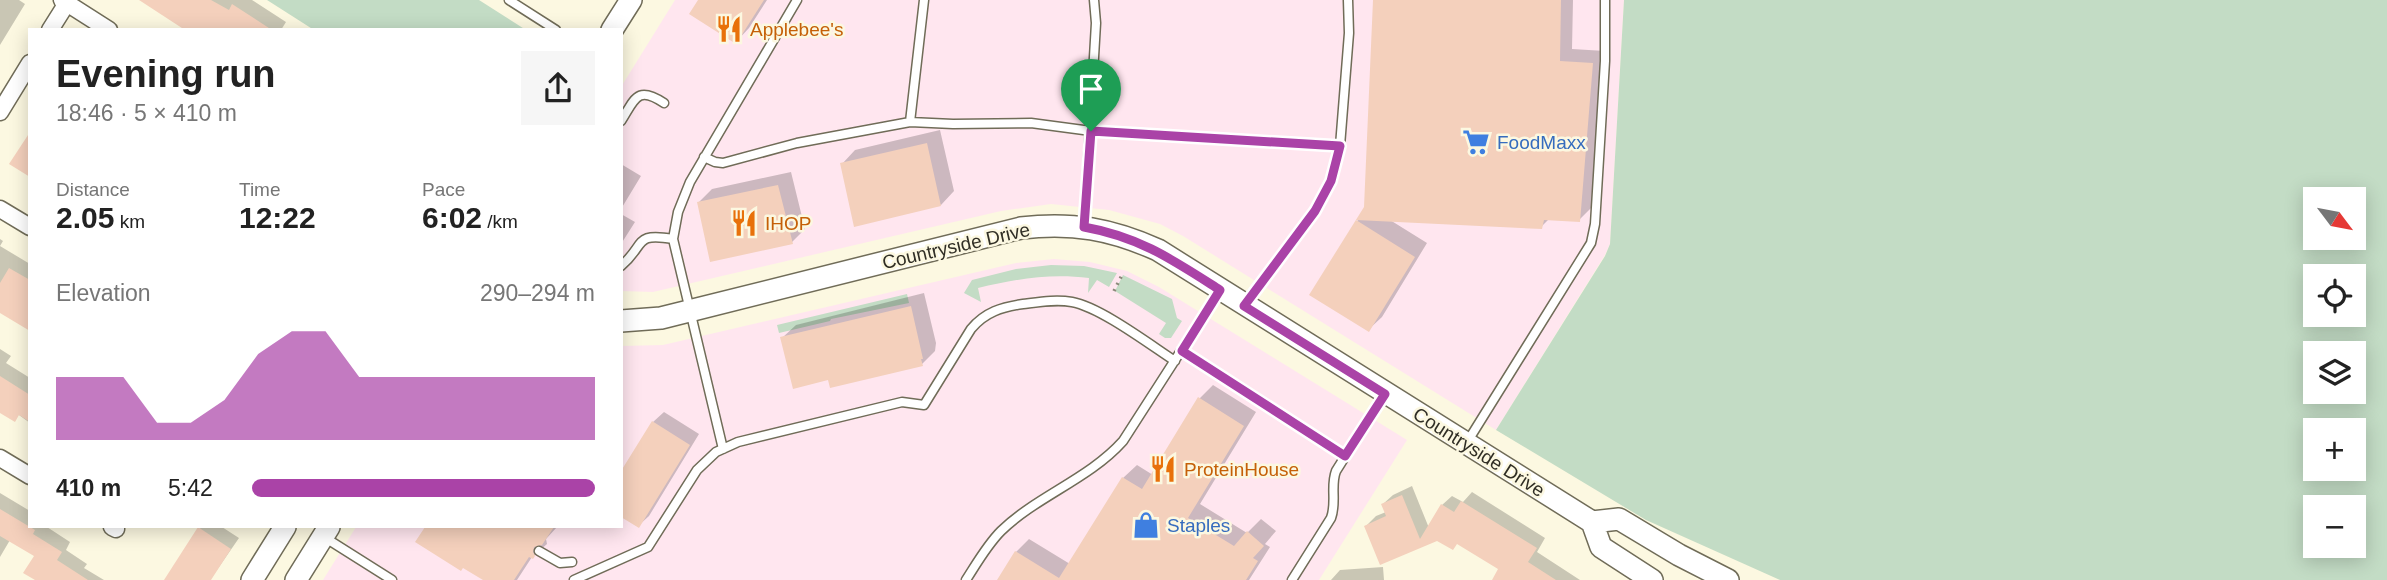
<!DOCTYPE html>
<meta charset="utf-8">
<style>
body{margin:0;font-family:Helvetica,sans-serif;background:#f6f6f6;color:#222;height:100vh;display:flex;flex-direction:column;font-size:26px;white-space:nowrap}
*{box-sizing:border-box;margin:0}
p{font-size:23px;color:#767676}
.icon{flex:none;width:38px;height:38px;fill:none;stroke:currentColor;stroke-width:2;stroke-linecap:round;stroke-linejoin:round}
.map{position:relative;flex:1;overflow:hidden}
.sheet{position:absolute;left:28px;top:28px;width:595px;height:500px;display:flex;flex-direction:column;background:#fff;border-radius:0px;box-shadow:0 4px 18px #0003}
.sheet>*{flex:none}
.needle{width:46px;rotate:122deg}
.controls{position:absolute;left:2303px;top:187px;display:grid;gap:14px}
.controls a{display:grid;place-items:center;width:63px;height:63px;border-radius:0px;background:#fff;box-shadow:0 4px 18px #0003;font-size:35px}
.pin{position:absolute;display:grid;place-items:center;width:60px;height:60px;color:#fff;margin:-72px -30px;border-radius:50% 50% 50% 0;rotate:-45deg;box-shadow:0 0 7px #0007}
.pin .icon{rotate:45deg}
.round{display:grid;place-items:center;flex:none;width:74px;height:74px;border-radius:0px;background:#f6f6f6}
.head{display:flex;align-items:center;justify-content:space-between;height:119px;padding:0 28px}
h1{font-size:38px;font-weight:700;line-height:52px}
.metrics{display:grid;grid-template-columns:repeat(3,1fr);gap:10px;height:119px;padding:7px 28px}
.metrics div{display:grid;align-content:center}
.metrics b{font-size:30px;font-weight:700}
.metrics small{font-size:19px;font-weight:400}
.metrics p{font-size:19px}
.chart{height:196px;padding:14px 28px}
.chart p{display:flex;justify-content:space-between}
.chart svg{width:100%;height:126px;margin-top:7px;fill:#aa43a7;opacity:.7}
ul{padding:0 28px;list-style:none;font-size:23px}
li{display:grid;grid-template-columns:112px 84px 1fr;align-items:center;height:52px}
li i{height:18px;border-radius:9px;background:#aa43a7}
.map>svg:first-child{display:block}
.commercial{fill:#ffe6ef}
.green{fill:#c3dcc5;fill-rule:evenodd}
.shadow{fill:#0003}
.building{fill:#f4d0bc}
.lines{fill:none;stroke-linecap:round;stroke-linejoin:round}
.lane-casing{stroke:#706c58;stroke-width:11}
.street-casing{stroke:#706c58;stroke-width:19}
.secondary-casing{stroke:#706c58;stroke-width:24}
.path{stroke:#8c897a;stroke-width:3.5;stroke-dasharray:2 5;stroke-linecap:butt}
.lane{stroke:#fff;stroke-width:8}
.street{stroke:#fff;stroke-width:16}
.secondary{stroke:#fff;stroke-width:21}
.route-casing{stroke:#fff;stroke-width:14}
.route{stroke:#aa43a7;stroke-width:9}
.labels{text-anchor:middle;dominant-baseline:central;stroke-width:5;stroke-linejoin:round;paint-order:stroke}
.food-label{font-size:19px;fill:#c56008;stroke:#fcf8e1;text-anchor:start}
.shop-label{font-size:19px;fill:#366cbe;stroke:#fcf8e1;text-anchor:start}
.street-label{font-size:19px;fill:#302e25;stroke:#fcf8e1}
</style>
<div class="map">
<svg width="2387" height="580" viewBox="0 0 2387 580">
<rect width="100%" height="100%" fill="#fcf8e1"/>
<path class="commercial" d="M675,0H1624L1610,244L1605,255L1496,430L1183,236L1160,224L1109,210L1051,204L1001,211L653,292L621,291V87Z
M1054,259L1090,262L1127,271L1159,287L1407,440L1319,580H323L356,527H621V346L663,345L1016,263Z"/>
<path class="green" d="M267,0H479L526,30H314Z
M1624,0H2387V580H1780L1646,520L1496,430L1605,256L1610,244ZM2315,200H2354V238H2315ZM2315,276H2354V315H2315ZM2315,354H2354V392H2315ZM2315,430H2354V469H2315ZM2315,508H2354V546H2315Z
M1051,265L1084,266L1117,273L1109,287L1097,280L1088,293L1089,278C1050,273 1016,279 978,288L981,302L964,293L972,280L1016,269Z
M1123,275L1172,299L1177,318L1182,321L1171,338H1165L1159,334L1166,323L1115,291Z
M907,294L909,303L831,319L830,321L779,333L777,325Z"/>
<path class="shadow" d="M0,0H19L25,4L0,45Z
M142,0H252L286,22L281,30H187Z
M701,0H767L749,28L736,42Z
M1375,0H1573L1572,49L1605,51L1592,207L1579,220L1549,219L1541,227L1390,220L1427,243L1382,317L1368,330L1312,294L1366,207Z
M940,130L954,191L941,205L842,164L855,150Z
M621,164L641,176L621,209Z
M791,172L805,229L792,242L699,202L712,189Z
M621,214L635,222L621,244Z
M0,239L3,241L0,246L30,264V329L0,311Z
M924,293L936,343L935,351L922,364L829,378L782,338L796,325Z
M0,349L11,356L6,363L30,378V423L19,415L0,411Z
M1213,385L1256,412L1200,504L1247,533L1261,519L1276,531L1265,544L1270,547L1249,580H999L1016,552L1029,539L1070,564L1123,478L1137,465L1153,475L1200,398Z
M664,412L699,434L649,516L638,526L653,422Z
M1412,486L1429,528L1442,505L1452,496L1463,502L1472,492L1545,538L1537,552L1580,580H1496L1501,569L1458,543L1438,539L1381,562L1366,526L1376,516L1386,512L1383,504L1393,495Z
M0,493L30,511V527H47L70,542L66,550L87,564L84,568L104,580H38L36,556L10,540L0,557Z
M201,527H222L239,538L210,580H166Z
M427,527H557L546,539L547,544L532,557L517,580H486L418,541Z
M1383,567L1384,580H1331L1340,570Z"/>
<path class="building" d="M139,0H211L229,10L232,4L272,30H185Z
M698,0H764L736,44L689,14Z
M1373,0H1561L1560,61L1593,63L1580,222L1544,220L1542,229L1356,220L1415,257L1369,332L1309,295L1364,207Z
M30,132V177L9,164Z
M927,143L941,206L854,227L840,163Z
M778,185L793,244L710,262L697,202Z
M9,268L30,280V331L0,313V283Z
M911,306L923,359H921L923,366L830,388L828,380L793,389L780,337Z
M0,376L30,395V422L19,415L15,422L0,413Z
M1198,397L1244,426L1188,518L1234,546L1247,531L1264,546L1253,558L1258,561L1246,580H997L1015,551L1059,578L1122,477L1142,489Z
M652,421L690,445L639,528L621,517V471Z
M1402,495L1420,539L1441,504L1454,512L1461,501L1537,548L1528,562L1556,580H1492L1498,569L1457,544L1453,550L1437,541L1380,565L1364,526L1386,516L1381,504Z
M0,509L35,530L33,534L62,552L57,560L88,580H35L23,573L34,556L0,536Z
M198,527L231,549L211,580H164Z
M425,527H554L542,545L534,547L533,552L535,556L533,559L529,557L514,580H483L463,568L461,571L415,542Z"/>
<g class="lines">
<defs>
<path id="lane" d="M509,0L556,30
M621,121C635,99 637,85 664,103
M910,122L924,0
M704,157L715,162L723,163L797,143L910,122L953,124L1031,123L1091,131L1340,146
M1084,227L1096,23L1094,0
M621,266C646,245 633,232 673,239
M1246,304L1315,211L1331,181L1340,146L1349,33L1348,0
M1182,351L1345,456
M1466,444L1591,243L1595,224L1605,61V0
M723,449L673,239L678,212L690,182L797,0
M324,537L392,580
M539,551L560,563L572,562
M574,580L648,547L697,470L716,452L738,442L902,402L924,405L971,329C985,312 1002,307 1023,304C1039,302 1056,299 1072,302C1100,307 1149,344 1175,361
M966,580C977,563 987,545 1001,531C1037,496 1089,479 1123,441L1220,290
M1292,580L1331,518C1337,502 1330,486 1336,471L1385,393"/>
<path id="street" d="M62,0L109,30
M50,30L67,3
M0,112L30,63
M0,209L30,227
M0,458L30,476
M112,527L116,529"/>
<path id="secondary" d="M612,30L631,0
M621,321L661,318L1021,228C1073,222 1111,229 1158,250L1592,522L1601,547L1652,580
M1592,522L1619,519L1679,555L1728,580
M252,580L285,527
M296,580L329,527"/>
</defs>
<use href="#lane" class="lane-casing"/>
<use href="#street" class="street-casing"/>
<use href="#secondary" class="secondary-casing"/>
<path class="path" d="M1114,291L1123,273"/>
<use href="#lane" class="lane"/>
<use href="#street" class="street"/>
<use href="#secondary" class="secondary"/>
</g>
<g class="lines">
<defs>
<path id="route" d="M1091,131L1340,146L1331,181L1315,211L1244,306L1385,394L1345,456L1182,351L1220,290C1173,260 1140,237 1084,227Z"/>
</defs>
<use href="#route" class="route-casing"/>
<use href="#route" class="route"/>
</g>
<defs>
<symbol id="restaurant-bare" viewBox="-9 -9 18 18"><path d="M-5-6h1v4h1v-4h1v4h1v-4h1v5L-1.5 .5V6h-2V.5L-5-1ZM5-6V6H3V1.5H1.5Q1.5-4 5-6Z" fill="#e8710a" stroke="#fcf8e1" stroke-width="2.5" paint-order="stroke"/></symbol>
<symbol id="supermarket-bare" viewBox="-9 -9 18 18"><path d="M-6-5.5h2.5l.6 2H6L4.5 2H-2.5L-4.4-4H-6ZM-1.5 3.2a1.3 1.3 0 1 0 .1 0ZM3 3.2a1.3 1.3 0 1 0 .1 0Z" fill="#3f7fe0" stroke="#fcf8e1" stroke-width="2.5" paint-order="stroke"/></symbol>
<symbol id="shop-bare" viewBox="-9 -9 18 18"><path d="M-5-2.5h2.3a2.7 3.5 0 0 1 5.4 0H5L5.5 6h-11ZM-1.5-2.5h3a1.5 2.3 0 0 0-3 0Z" fill="#3f7fe0" stroke="#fcf8e1" stroke-width="2.5" paint-order="stroke"/></symbol>
</defs>
<g fill-rule="evenodd">
<use href="#restaurant-bare" x="710" y="10" width="38" height="38"/>
<use href="#supermarket-bare" x="1457" y="123" width="38" height="38"/>
<use href="#restaurant-bare" x="725" y="204" width="38" height="38"/>
<use href="#restaurant-bare" x="1144" y="450" width="38" height="38"/>
<use href="#shop-bare" x="1127" y="506" width="38" height="38"/>
</g>
<g class="labels">
<g class="food-label">
<text x="750" y="29">Applebee's</text>
<text x="765" y="223">IHOP</text>
<text x="1184" y="469">ProteinHouse</text>
</g>
<g class="shop-label">
<text x="1497" y="142">FoodMaxx</text>
<text x="1167" y="525">Staples</text>
</g>
<g class="street-label">
<text transform="translate(956 246) rotate(-13)">Countryside Drive</text>
<text transform="translate(1479 452) rotate(32)">Countryside Drive</text>
</g>
</g>
</svg>
<div class="controls">
<a><svg class="needle" viewBox="-14 -14 28 28"><path d="M0-13l5 13h-10z" fill="#e53935"/><path d="M0 13l5-13h-10z" fill="#767676"/></svg></a>
<a><svg class="icon" aria-label="locate" viewBox="0 0 24 24"><circle cx="12" cy="12" r="6"/><path d="M12 2v4M12 18v4M2 12h4M18 12h4"/></svg></a>
<a><svg class="icon" aria-label="layers" viewBox="0 0 24 24"><path d="M12 4l9 5-9 5-9-5zM3 14l9 5 9-5"/></svg></a>
<a>+</a>
<a>−</a>
</div>
<div class="pin" style="left:1091px;top:131px;background:#1e9e55"><svg class="icon" aria-label="arrive" viewBox="0 0 24 24"><path d="M6 21V4h12l-3 4 3 4H6"/></svg></div>
<section class="sheet">
<div class="head"><div><h1>Evening run</h1><p>18:46 · 5 × 410 m</p></div><a class="round"><svg class="icon" aria-label="share" viewBox="0 0 24 24"><path d="M12 15V3M7 8l5-5 5 5M5 13v7h14v-7"/></svg></a></div>
<div class="metrics">
<div><p>Distance</p><b>2.05<small> km</small></b></div>
<div><p>Time</p><b>12:22</b></div>
<div><p>Pace</p><b>6:02<small> /km</small></b></div>
</div>
<div class="chart"><p><span>Elevation</span>290–294 m</p>
<svg viewBox="0 0 160 44" preserveAspectRatio="none"><path d="M0 44V22L10 22L20 22L30 38L40 38L50 30L60 14L70 6L80 6L90 22L100 22L110 22L120 22L130 22L140 22L150 22L160 22V44z"/></svg>
</div>
<ul>
<li><b>410 m</b>5:42<i style="width:100%"></i></li>
</ul>
</section>
</div>
